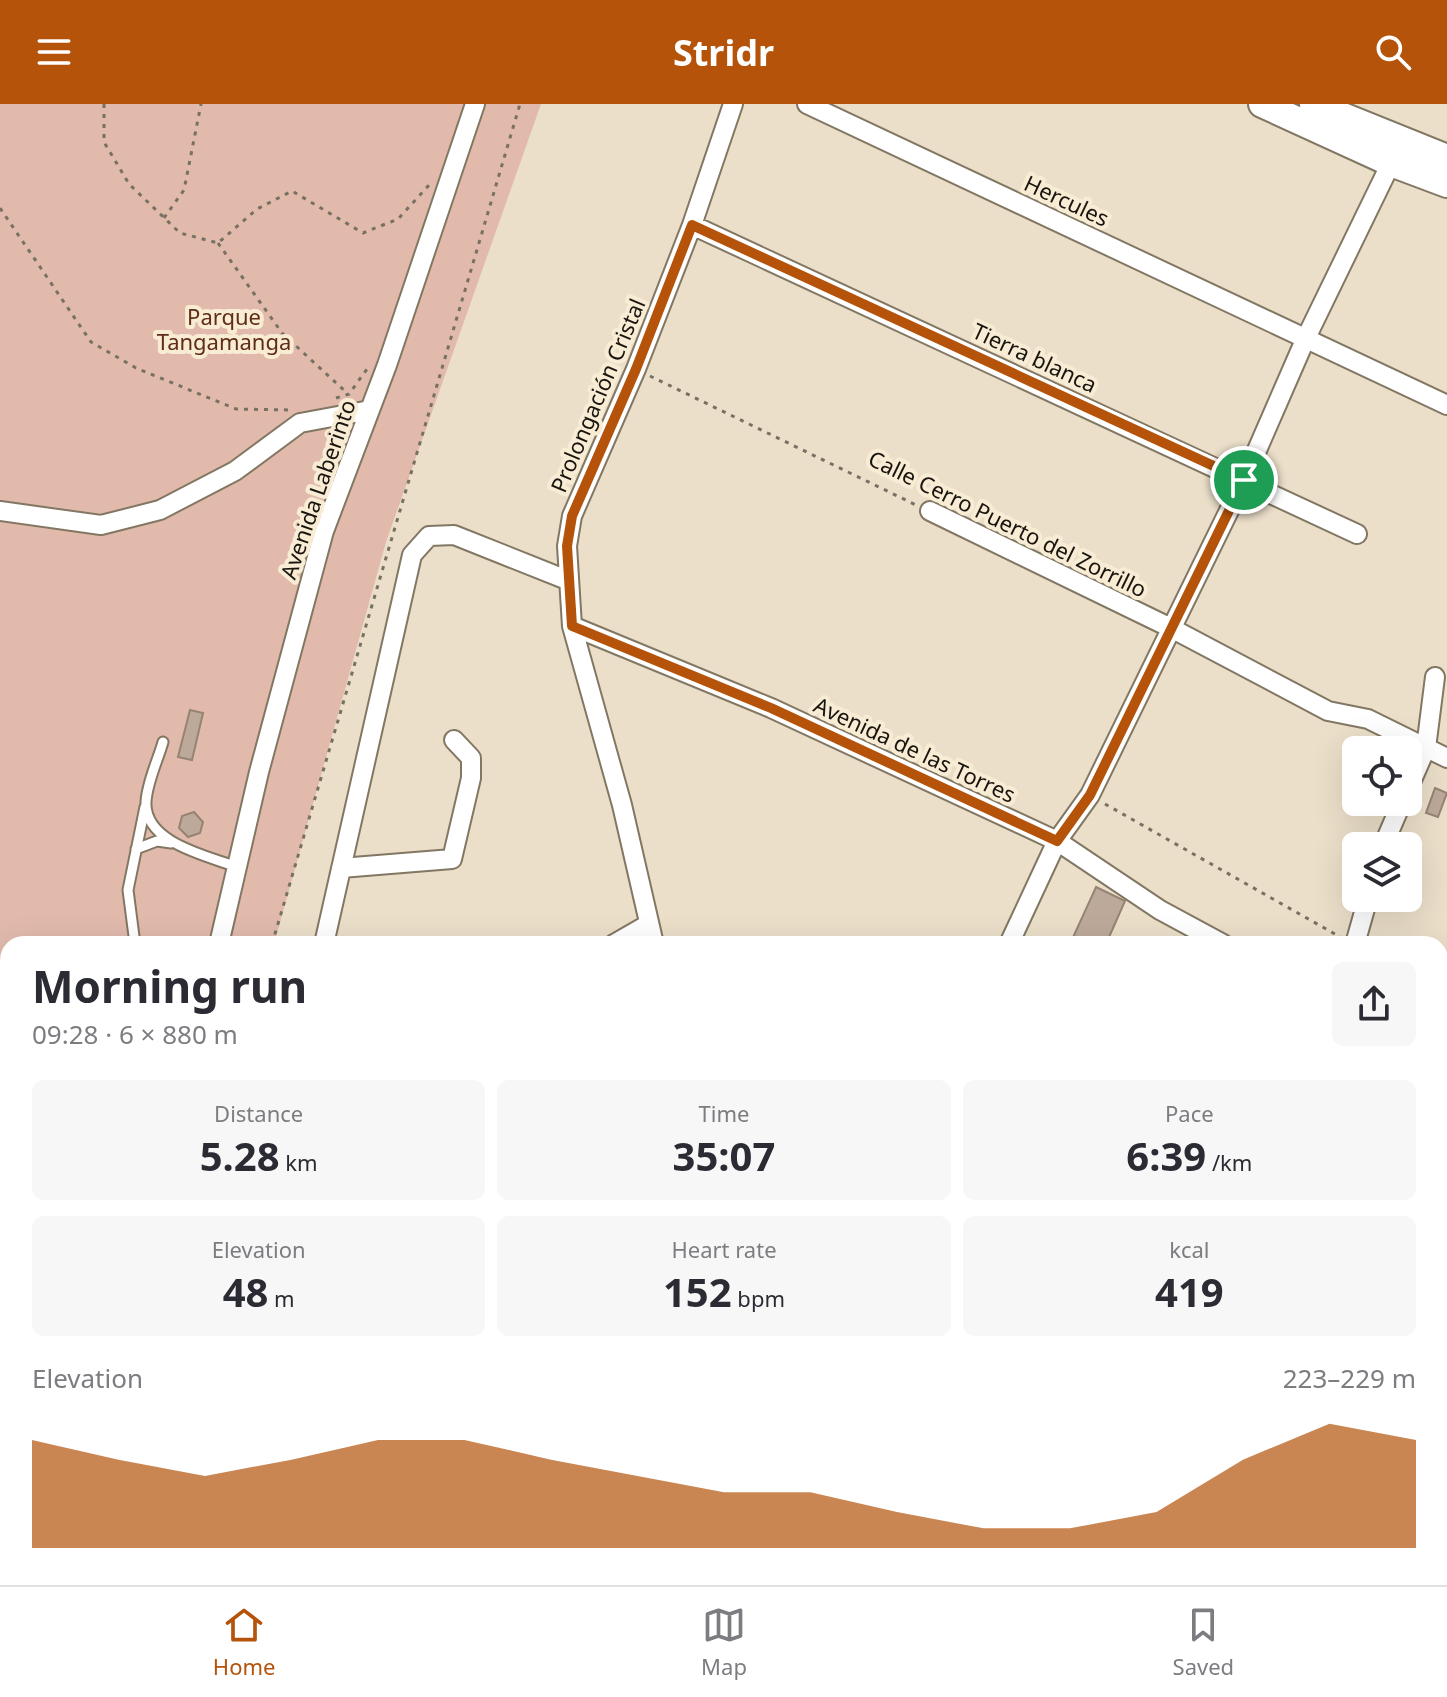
<!DOCTYPE html>
<meta charset="utf-8">
<style>
body{margin:0;font-family:"Noto Sans",sans-serif;background:#f7f7f7;color:#2b2b33;height:100vh;display:flex;flex-direction:column;font-size:30px;white-space:nowrap}
*{box-sizing:border-box;margin:0}
p{font-size:26px;color:#7c7c81}
.icon{flex:none;width:44px;height:44px;fill:none;stroke:currentColor;stroke-width:2;stroke-linecap:round;stroke-linejoin:round}
.map{position:relative;flex:1;overflow:hidden}
.side{position:absolute;left:0px;top:832px;width:1448px;height:650px;display:flex;flex-direction:column;background:#fff;border-radius:24px 24px 0 0;box-shadow:0 8px 32px #0002}
.side>*{flex:none}
.tools{position:absolute;left:1342px;top:632px;display:grid;gap:16px}
.tools a{display:grid;place-items:center;width:80px;height:80px;border-radius:12px;background:#fff;box-shadow:0 8px 32px #0002;font-size:40px}
.pin{position:absolute;display:grid;place-items:center;width:68px;height:68px;color:#fff;margin:-34px;border:4px solid #fff;border-radius:50%;box-shadow:0 2px 8px #0007}
.round{display:grid;place-items:center;flex:none;width:84px;height:84px;border-radius:12px;background:#f7f7f7}
.head{display:flex;align-items:center;justify-content:space-between;height:136px;padding:0 32px}
h1{font-size:44px;font-weight:700;line-height:60px}
.figures{display:grid;grid-template-columns:repeat(3,1fr);gap:12px;height:136px;padding:8px 32px}
.figures div{display:grid;align-content:center;border-radius:12px;background:#f7f7f7;text-align:center}
.figures b{font-size:40px;font-weight:700}
.figures small{font-size:22px;font-weight:400}
.figures p{font-size:22px}
.chart{height:224px;padding:16px 32px}
.chart p{display:flex;justify-content:space-between}
.chart svg{width:100%;height:144px;margin-top:8px;fill:#b45309;opacity:.7}
header{display:flex;justify-content:space-between;align-items:center;height:104px;padding:0 32px;background:#b45309;color:#fff;font-size:36px;font-weight:700}
.dock{display:flex;justify-content:space-around;align-items:center;height:112px;border-top:2px solid #e1e1e2;background:#fff;font-size:22px;color:#7c7c81}
.dock a{display:grid;justify-items:center;gap:4px}
.dock .on{color:#b45309}
.map>svg:first-child{display:block}
.green{fill:#e1baac}
.building{fill:#bda999;stroke:#958373;stroke-width:2}
.lines{fill:none;stroke-linecap:round;stroke-linejoin:round}
.lane-casing{stroke:#827763;stroke-width:13}
.street-casing{stroke:#827763;stroke-width:22}
.secondary-casing{stroke:#827763;stroke-width:30}
.path{stroke:#787163;stroke-width:3;stroke-dasharray:4 6;stroke-linecap:butt}
.lane{stroke:#fff;stroke-width:9}
.street{stroke:#fff;stroke-width:18}
.secondary{stroke:#fff;stroke-width:26}
.route-casing{stroke:#fff;stroke-width:16}
.route{stroke:#b45309;stroke-width:10}
.labels{text-anchor:middle;dominant-baseline:central;stroke-width:8;stroke-linejoin:round;paint-order:stroke}
.street-label{font-size:22px;fill:#19150e;stroke:#f8ecd5}
.park-label{font-size:22px;fill:#602b17;stroke:#f8ecd5}
</style>
<header><svg class="icon" aria-label="menu" viewBox="0 0 24 24"><path d="M4 6h16M4 12h16M4 18h16"/></svg>Stridr<svg class="icon" aria-label="search" viewBox="0 0 24 24"><circle cx="10" cy="10" r="6"/><path d="M15 15l6 6"/></svg></header>
<div class="map">
<svg width="1447" height="1481" viewBox="0 0 1447 1481">
<rect width="100%" height="100%" fill="#ebdfc9"/>
<path class="green" d="M0,0H541L386,438L274,840H8V1474H96L94,1481H0Z"/>
<path class="building" d="M190,606L203,609L192,656L178,653Z
M1435,684L1447,689L1438,713L1426,709Z
M194,708L203,718L200,729L188,733L179,724L182,712Z
M1096,783L1125,797L1106,840H1070Z"/>
<g class="lines">
<defs>
<path id="lane" d="M163,638C158,656 147,678 146,698C144,739 208,752 237,763
M136,745L157,737L171,739
M135,840L128,786L145,703
M0,1059L8,1063"/>
<path id="street" d="M807,0L1447,301
M692,121L1357,430
M0,407L101,421L160,406L235,367L300,319L370,306
M930,407L1171,524L1328,607L1368,615L1447,654
M572,522L771,604L1057,737L1160,806L1223,840
M1408,685L1426,644L1435,573
M1383,742L1402,698
M341,764L452,755L471,674V654L454,636
M219,840L259,668L324,427L387,261L475,0
M324,840L412,451L429,432L454,431L567,476
M614,840L647,821
M654,840L622,701L572,522L567,442L572,412L636,265L692,121L733,0
M1009,840L1057,737L1090,691L1244,376L1305,236L1391,59
M1355,840L1368,794
M1440,966L1447,970
M1440,1145L1447,1132
M1440,1322L1447,1326
M1440,1453L1447,1457
M200,1474L226,1481
M517,1474L551,1481
M24,1481L36,1474
M167,1481L169,1474
M577,1481L578,1474
M648,1481L649,1474
M1305,1481L1307,1474"/>
<path id="secondary" d="M1262,0L1391,59L1447,80
M1313,0L1447,54"/>
</defs>
<use href="#lane" class="lane-casing"/>
<use href="#street" class="street-casing"/>
<use href="#secondary" class="secondary-casing"/>
<path class="path" d="M104,0V38L129,80L180,129L218,139L257,105L292,87L363,129L398,115L430,80
M0,104L91,238L136,264L236,305L291,306
M164,114L184,86L201,0
M218,139L282,229L347,289
M650,272L916,401
M336,294L349,290L367,265
M1105,700L1342,834
M272,840L520,0
M51,1481L62,1474"/>
<use href="#lane" class="lane"/>
<use href="#street" class="street"/>
<use href="#secondary" class="secondary"/>
</g>
<g class="lines">
<defs>
<path id="route" d="M692,121L1244,376L1090,691L1057,737L771,604L572,522L567,442L572,412L636,265Z"/>
</defs>
<use href="#route" class="route-casing"/>
<use href="#route" class="route"/>
</g>
<g class="labels">
<g class="street-label">
<text transform="translate(1067 96) rotate(25)">Hercules</text>
<text transform="translate(1035 253) rotate(25)">Tierra blanca</text>
<text transform="translate(597 291) rotate(-67)">Prolongación Cristal</text>
<text transform="translate(317 385) rotate(-71)">Avenida Laberinto</text>
<text transform="translate(1008 419) rotate(26)">Calle Cerro Puerto del Zorrillo</text>
<text transform="translate(915 645) rotate(25)">Avenida de las Torres</text>
</g>
<g class="park-label">
<text x="224" y="212">Parque<tspan x="224" dy="25">Tangamanga</tspan></text>
</g>
</g>
</svg>
<div class="tools">
<a><svg class="icon" aria-label="locate" viewBox="0 0 24 24"><circle cx="12" cy="12" r="6"/><path d="M12 2v4M12 18v4M2 12h4M18 12h4"/></svg></a>
<a><svg class="icon" aria-label="layers" viewBox="0 0 24 24"><path d="M12 4l9 5-9 5-9-5zM3 14l9 5 9-5"/></svg></a>
</div>
<div class="pin" style="left:1244px;top:376px;background:#1e9e55"><svg class="icon" aria-label="arrive" viewBox="0 0 24 24"><path d="M6 21V4h12l-3 4 3 4H6"/></svg></div>
<section class="side">
<div class="head"><div><h1>Morning run</h1><p>09:28 · 6 × 880 m</p></div><a class="round"><svg class="icon" aria-label="share" viewBox="0 0 24 24"><path d="M12 15V3M7 8l5-5 5 5M5 13v7h14v-7"/></svg></a></div>
<div class="figures">
<div><p>Distance</p><b>5.28<small> km</small></b></div>
<div><p>Time</p><b>35:07</b></div>
<div><p>Pace</p><b>6:39<small> /km</small></b></div>
</div>
<div class="figures">
<div><p>Elevation</p><b>48<small> m</small></b></div>
<div><p>Heart rate</p><b>152<small> bpm</small></b></div>
<div><p>kcal</p><b>419</b></div>
</div>
<div class="chart"><p><span>Elevation</span>223–229 m</p>
<svg viewBox="0 0 160 44" preserveAspectRatio="none"><path d="M0 44V11L10 17L20 22L30 17L40 11L50 11L60 17L70 22L80 27L90 27L100 33L110 38L120 38L130 33L140 17L150 6L160 11V44z"/></svg>
</div>
</section>
</div>
<nav class="dock">
<a class="on"><svg class="icon" aria-label="home" viewBox="0 0 24 24"><path d="M3 11l9-7 9 7M6 9v11h12V9"/></svg>Home</a>
<a><svg class="icon" aria-label="map" viewBox="0 0 24 24"><path d="M3 6l6-2 6 2 6-2v14l-6 2-6-2-6 2zM9 4v14M15 6v14"/></svg>Map</a>
<a><svg class="icon" aria-label="saved" viewBox="0 0 24 24"><path d="M7 4h10v16l-5-4-5 4z"/></svg>Saved</a>
</nav>
